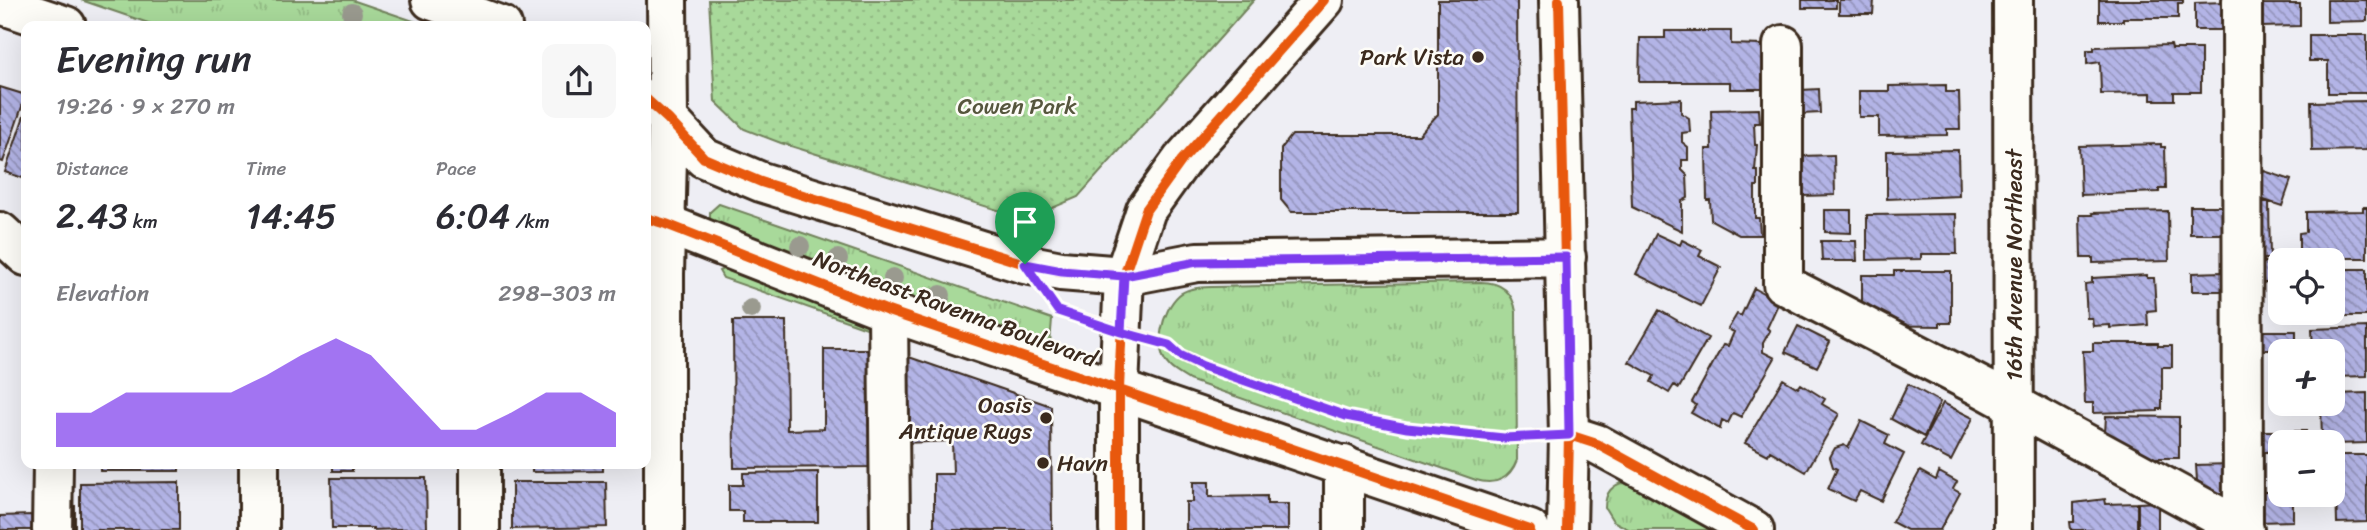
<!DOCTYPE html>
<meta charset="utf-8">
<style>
body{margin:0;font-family:Sriracha,sans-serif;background:#f7f7f7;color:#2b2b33;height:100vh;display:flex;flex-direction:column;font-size:26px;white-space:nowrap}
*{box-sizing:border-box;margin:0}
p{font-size:23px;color:#7c7c81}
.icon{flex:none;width:38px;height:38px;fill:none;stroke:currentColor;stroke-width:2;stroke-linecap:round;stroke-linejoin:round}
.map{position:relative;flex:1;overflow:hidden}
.details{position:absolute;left:21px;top:21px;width:630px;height:448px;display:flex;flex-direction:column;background:#fff;border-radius:14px;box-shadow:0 7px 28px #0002}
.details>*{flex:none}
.controls{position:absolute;left:2268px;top:248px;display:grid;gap:14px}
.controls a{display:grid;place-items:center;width:77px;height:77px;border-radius:14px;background:#fff;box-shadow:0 7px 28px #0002;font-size:35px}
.pin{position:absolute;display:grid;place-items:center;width:60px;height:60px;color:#fff;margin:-72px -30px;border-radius:50% 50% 50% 0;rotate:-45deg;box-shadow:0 0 7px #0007}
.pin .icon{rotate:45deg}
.round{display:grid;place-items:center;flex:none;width:74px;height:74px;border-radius:14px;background:#f7f7f7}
.headline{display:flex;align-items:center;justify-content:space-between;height:119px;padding:0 35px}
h1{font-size:38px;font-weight:600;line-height:52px}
.stats{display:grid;grid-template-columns:repeat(3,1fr);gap:10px;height:119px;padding:7px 35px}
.stats div{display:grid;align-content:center}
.stats b{font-size:35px;font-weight:600}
.stats small{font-size:19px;font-weight:400}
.stats p{font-size:19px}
.chart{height:196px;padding:14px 35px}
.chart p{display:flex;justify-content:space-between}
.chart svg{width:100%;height:126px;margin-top:7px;fill:#7c3aed;opacity:.7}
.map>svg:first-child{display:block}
.grass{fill:url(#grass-tufts);stroke:#72825c;stroke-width:2}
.park{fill:url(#park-dots);stroke:#72825c;stroke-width:2}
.building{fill:url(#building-back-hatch);stroke:#3b2a1e;stroke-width:2}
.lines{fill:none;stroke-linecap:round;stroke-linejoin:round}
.minor-casing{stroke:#3b2a1e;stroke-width:44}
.major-casing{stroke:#3b2a1e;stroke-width:44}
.minor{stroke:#fdfcf7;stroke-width:38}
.major{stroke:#fdfcf7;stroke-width:38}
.cycleway-casing{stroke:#fdfcf7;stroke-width:15}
.cycleway{stroke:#e8590c;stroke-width:10}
.tree{fill:#9a9a8f}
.route-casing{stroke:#fff;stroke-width:14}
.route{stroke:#7c3aed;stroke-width:9}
.poi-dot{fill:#3b2a1e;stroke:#fdfcf7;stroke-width:2.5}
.labels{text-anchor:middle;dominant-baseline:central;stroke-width:5;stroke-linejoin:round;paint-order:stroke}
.poi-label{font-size:23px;fill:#3b2a1e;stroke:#fdfcf7;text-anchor:end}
.park-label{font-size:23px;fill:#56563d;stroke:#fdfcf7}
.street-label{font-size:23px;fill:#3b2a1e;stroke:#fdfcf7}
</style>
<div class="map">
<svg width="2367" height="530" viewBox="0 0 2367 530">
<defs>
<pattern id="grass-tufts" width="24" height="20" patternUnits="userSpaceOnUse" patternTransform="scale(1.75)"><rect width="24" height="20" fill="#a8d99a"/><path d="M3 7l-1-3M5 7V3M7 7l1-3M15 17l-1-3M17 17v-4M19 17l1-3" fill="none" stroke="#92ba84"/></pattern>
<pattern id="park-dots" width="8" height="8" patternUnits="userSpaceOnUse" patternTransform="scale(1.75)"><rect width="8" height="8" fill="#a8d99a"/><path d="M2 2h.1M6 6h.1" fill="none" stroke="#92ba84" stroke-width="1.8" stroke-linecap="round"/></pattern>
<pattern id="building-back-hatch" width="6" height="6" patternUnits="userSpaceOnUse" patternTransform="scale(1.75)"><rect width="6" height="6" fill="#b3b4e6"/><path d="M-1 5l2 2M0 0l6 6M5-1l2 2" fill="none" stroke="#9393ba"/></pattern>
</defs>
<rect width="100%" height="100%" fill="#eeeef4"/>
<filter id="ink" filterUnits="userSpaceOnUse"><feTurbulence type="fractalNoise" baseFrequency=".0143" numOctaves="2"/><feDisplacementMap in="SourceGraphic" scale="14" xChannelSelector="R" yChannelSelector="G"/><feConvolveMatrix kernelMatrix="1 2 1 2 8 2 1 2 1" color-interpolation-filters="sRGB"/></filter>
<g filter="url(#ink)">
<path class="grass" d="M81,0H352L428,26H157Z
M719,204L1052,319L1050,344L714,230L710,220V212Z
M723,269L875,320L881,333L723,278L719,271Z
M1481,282C1501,282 1513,292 1516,312L1517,460C1510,479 1495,486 1476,480L1189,380C1183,376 1175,372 1170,367C1152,350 1162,310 1179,295C1187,288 1200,287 1211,287Z
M1627,481L1722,530H1630L1613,521L1605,508C1605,492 1612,485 1627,481Z"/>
<path class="park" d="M709,0H1254L1078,197L1027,219L781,143L744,129L715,101Z"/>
<path class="building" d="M1438,0H1517L1518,212H1291L1281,200V149L1292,135H1419L1438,114Z
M1802,0H1836V8H1802Z
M1839,0H1874L1873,14H1839Z
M2099,0H2183V3H2178V18H2123V21H2099Z
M2327,0H2367V21L2327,22Z
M2226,2V30H2195V3Z
M2262,4H2300V26L2262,27Z
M1665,31H1731V44L1762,45V89H1730V82H1639L1640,38H1665Z
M2309,35H2367V93H2328V61H2309Z
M2171,45L2172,49H2201V92H2174V100H2151V93L2101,94L2100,62L2087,64V50H2094V47Z
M1946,85V92H1959L1960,129H1947V135L1879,136V117H1859V91H1889V86Z
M0,87L26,95L3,162L0,161Z
M1819,89L1820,113L1802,114L1801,90Z
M1681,99V113L1689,118L1690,132L1682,133V142L1688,147V160H1682V170L1687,175L1688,198L1682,201V231L1632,207L1629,108H1633V101Z
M2367,101V150L2312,151L2311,102Z
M1759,109L1760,123H1754L1755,145H1757L1755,171H1758V186H1755V218H1759L1760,235H1739L1711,220L1710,200H1707L1706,149H1712L1711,110Z
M26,110V179L5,172Z
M2161,144V147H2165L2166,189H2159V192L2081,195L2079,146Z
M1958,150L1959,196L1887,199V151Z
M1834,155L1835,195L1802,196L1801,156Z
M2264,171L2291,180L2282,206L2255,197Z
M2252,202H2269L2270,259H2253Z
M2190,206H2227V234H2190Z
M2363,207H2367V258H2299V233L2306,232V212L2363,211Z
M1825,210H1851V233L1825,232Z
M2168,211L2169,261L2093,263V258H2081L2080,215H2093L2092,213Z
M1956,214L1957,254H1921V259L1867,260V215Z
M1656,234L1680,245L1682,240L1702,250L1699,256L1721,267L1701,306L1636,274Z
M1821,241H1856L1857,261H1822Z
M2261,262H2280V283H2261Z
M2333,269H2367V316H2330V313H2333Z
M1894,271H1951V323H1940V326L1862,325V275H1894Z
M2222,272L2223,291H2192V273Z
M2147,275V278H2154L2156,310L2147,311L2148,325L2110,328V325L2093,326L2092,318H2087L2085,284L2092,283V278Z
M1754,288L1779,302L1767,328L1770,331L1763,343V352L1775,358L1741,417L1733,413L1728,423L1722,420L1720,429L1691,413L1696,405L1692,402L1723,345L1728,346L1734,332L1728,329L1737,314L1741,316Z
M1659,310L1708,338L1679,388L1674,385L1669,393L1651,382L1654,376L1629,362Z
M733,321H786L787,430L824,429V349H874V467L734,468Z
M1798,326L1830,342L1817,367L1785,352Z
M2367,327V376L2333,377V352H2313L2312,329Z
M2259,331H2296V350H2259Z
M2093,343H2158V346H2172V367H2162V409H2158V411L2093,413V403H2085L2083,351H2093Z
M903,355L1051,406L1052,530H934V474H953L952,441L905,443Z
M1783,379L1798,388L1801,384L1825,399L1822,404L1839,414L1806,472L1770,451L1768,455L1745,443Z
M1908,384L1940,402L1924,437L1891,419Z
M2367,393V443L2333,444L2330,443V439L2322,440L2321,404H2333V394Z
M1943,403L1973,418L1951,461L1921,445Z
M2106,416L2179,417V458H2135L2104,451Z
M1861,421L1889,435L1885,444L1904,454L1881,501L1860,491L1854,501L1828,489L1837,469L1833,467L1830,457L1835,448L1844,445L1848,448Z
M2256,431H2306V443H2280V452H2257Z
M2335,455H2367V522L2337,523Z
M100,464H179V471H100Z
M333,464H352V471H333Z
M532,464H603V471L532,472Z
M2229,464L2230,495L2198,497L2196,465Z
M1920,471L1936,480L1939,472L1957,482L1953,489L1960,493L1940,530H1907L1892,522Z
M818,472V522H743V511H729V485H743V473Z
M331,478H426L427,528L373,530V528H332Z
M179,482V530H80V483Z
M512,482H606L607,527L512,529Z
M1193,482H1209V497L1267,496V504H1288V530H1186V502H1193Z
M2259,492H2280V495H2293V521L2259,522Z
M2105,499L2106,504L2137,503V530H2071L2070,522H2074V503Z
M2158,502V530H2138V503Z
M56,506H75V530H56Z
M31,515L32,530H0V516Z"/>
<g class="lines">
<defs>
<path id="minor" d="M2013,0L2014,530
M2242,0L2243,529
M1783,45V284L1985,389L2244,530
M0,232L26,256
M888,311L890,530
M259,464V530
M480,464V530
M1344,465V530
M52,530L53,464
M664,530V274L668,119L667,0
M1119,530V389L1124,276L1146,210L1182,160L1324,0"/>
<path id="major" d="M431,0L502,26
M1559,0L1569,435L1567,530
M0,4L66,26
M646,99L668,119L704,158L761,182L1025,264L1061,271L1124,276L1197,262L1566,257
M646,218L666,224L888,311L1530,530
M1569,435L1597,444L1754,530"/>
</defs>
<use href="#minor" class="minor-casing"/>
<use href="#major" class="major-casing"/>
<use href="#minor" class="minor"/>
<use href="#major" class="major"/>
<defs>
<path id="cycleway" d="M1559,0L1569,435L1567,530
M646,99L668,119L704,158L761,182L1025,264L1061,271L1124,276L1197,262L1566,257
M646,218L666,224L888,311L1530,530
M1025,264L1058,311L1169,345L1180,355L1203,366L1346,416L1407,428L1505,438L1569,435L1597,444L1754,530
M1119,530V389L1124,276L1146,210L1182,160L1324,0"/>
</defs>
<use href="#cycleway" class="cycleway-casing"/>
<use href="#cycleway" class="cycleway"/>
</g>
<g class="tree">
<circle cx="352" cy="13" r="10"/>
<circle cx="800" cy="246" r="10"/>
<circle cx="838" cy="259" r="10"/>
<circle cx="893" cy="278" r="10"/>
<circle cx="941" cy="295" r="10"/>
<circle cx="751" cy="309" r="10"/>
</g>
</g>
<g class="lines" filter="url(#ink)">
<defs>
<path id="route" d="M1025,264L1058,311L1121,332L1124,276L1197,262L1566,257L1569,435L1504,438L1407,428L1346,416L1203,366L1180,355L1169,345L1121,332L1124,276L1062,271L1025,264"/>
</defs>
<use href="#route" class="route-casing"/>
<use href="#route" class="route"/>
</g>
<g class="poi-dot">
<circle cx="1478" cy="57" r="7"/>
<circle cx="1046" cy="418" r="7"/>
<circle cx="1043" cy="463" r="7"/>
</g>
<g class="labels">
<g class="poi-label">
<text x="1464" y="57">Park Vista</text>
<text x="1032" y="405">Oasis<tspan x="1032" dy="26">Antique Rugs</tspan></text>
<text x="1057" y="463" text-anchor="start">Havn</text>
</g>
<g class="park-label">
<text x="1017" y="106">Cowen Park</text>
</g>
<g class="street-label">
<text transform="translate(2014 265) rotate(-90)">16th Avenue Northeast</text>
<text transform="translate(955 309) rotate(20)">Northeast Ravenna Boulevard</text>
</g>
</g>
</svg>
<div class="controls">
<a><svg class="icon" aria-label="locate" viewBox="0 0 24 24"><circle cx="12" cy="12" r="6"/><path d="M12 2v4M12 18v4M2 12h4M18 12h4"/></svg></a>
<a>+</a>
<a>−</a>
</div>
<div class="pin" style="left:1025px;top:264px;background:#1e9e55"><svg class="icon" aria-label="arrive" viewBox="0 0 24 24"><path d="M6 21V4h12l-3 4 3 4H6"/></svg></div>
<section class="details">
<div class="headline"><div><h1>Evening run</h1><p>19:26 · 9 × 270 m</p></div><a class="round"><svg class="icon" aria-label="share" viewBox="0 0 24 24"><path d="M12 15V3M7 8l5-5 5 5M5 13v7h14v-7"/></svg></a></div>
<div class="stats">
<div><p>Distance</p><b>2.43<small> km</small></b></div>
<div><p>Time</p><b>14:45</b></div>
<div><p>Pace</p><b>6:04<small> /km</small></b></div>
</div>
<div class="chart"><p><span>Elevation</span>298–303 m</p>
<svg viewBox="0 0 160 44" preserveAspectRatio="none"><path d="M0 44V32L10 32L20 25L30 25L40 25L50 25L60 19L70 12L80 6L90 12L100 25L110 38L120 38L130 32L140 25L150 25L160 32V44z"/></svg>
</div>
</section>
</div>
